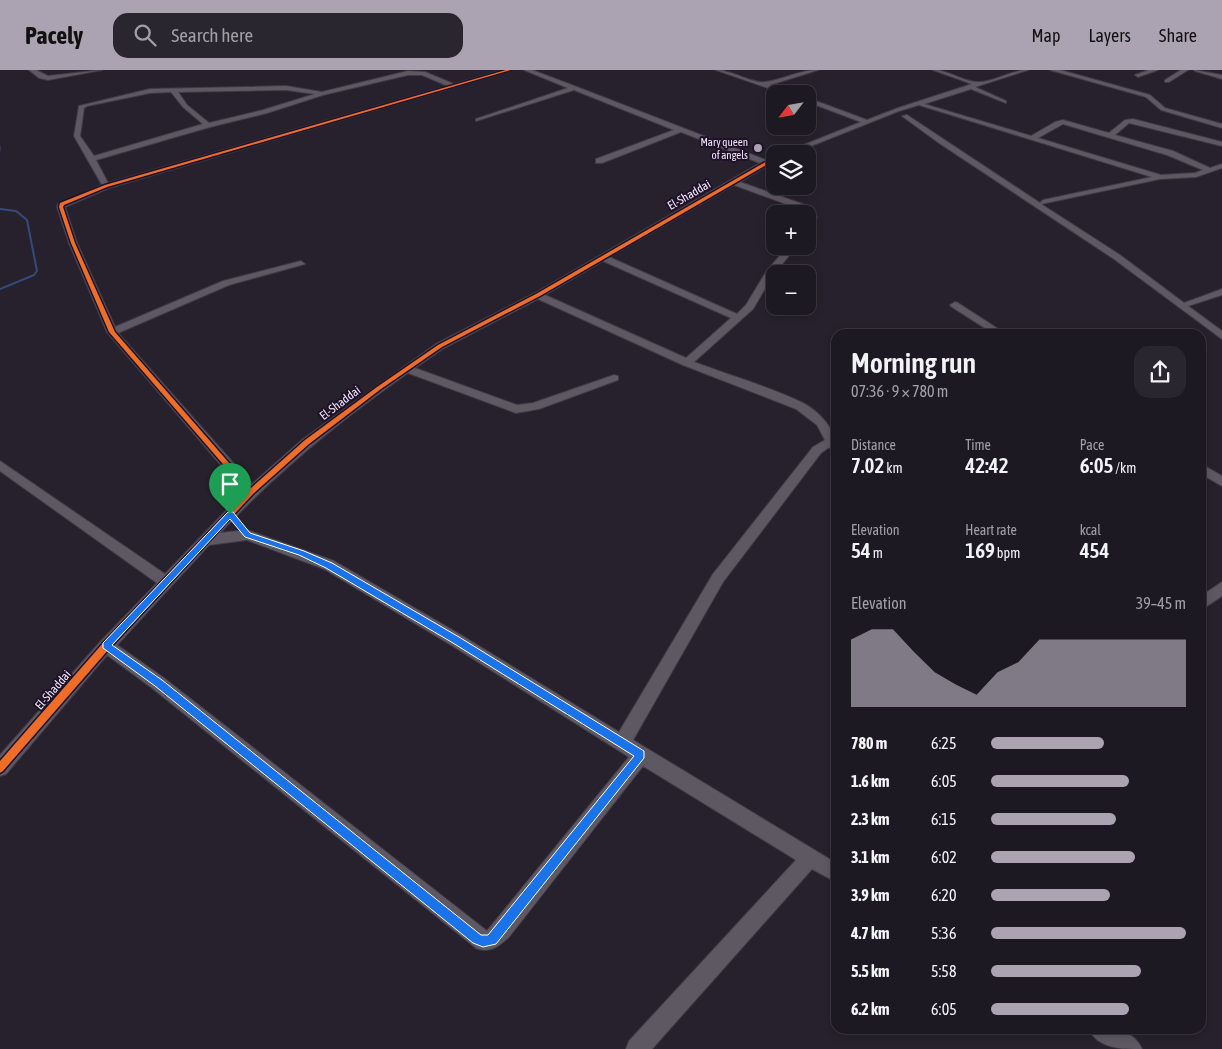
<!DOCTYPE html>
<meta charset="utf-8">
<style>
body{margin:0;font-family:"Asap Condensed",sans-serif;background:#2a262f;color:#f1f3f6;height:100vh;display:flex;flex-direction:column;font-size:19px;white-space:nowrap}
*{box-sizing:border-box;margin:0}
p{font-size:16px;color:#a0a0a5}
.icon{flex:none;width:28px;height:28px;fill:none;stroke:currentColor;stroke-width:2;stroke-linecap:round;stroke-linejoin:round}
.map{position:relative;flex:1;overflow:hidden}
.side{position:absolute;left:831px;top:259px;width:375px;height:705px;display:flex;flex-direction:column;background:#1d1922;border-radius:15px;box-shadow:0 2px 8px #0003,0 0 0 1px #3b3840}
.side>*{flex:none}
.needle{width:32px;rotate:239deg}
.tools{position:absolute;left:766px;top:15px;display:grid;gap:10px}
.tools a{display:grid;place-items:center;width:50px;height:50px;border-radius:10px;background:#1d1922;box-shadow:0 2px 8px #0003,0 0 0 1px #3b3840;font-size:25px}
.pin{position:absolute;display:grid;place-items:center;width:42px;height:42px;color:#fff;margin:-51px -21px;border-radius:50% 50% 50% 0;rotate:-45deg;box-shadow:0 0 5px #0007}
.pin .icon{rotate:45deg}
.round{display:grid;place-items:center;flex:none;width:52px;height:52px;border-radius:15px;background:#2a262f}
.summary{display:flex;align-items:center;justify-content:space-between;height:85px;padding:0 20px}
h1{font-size:28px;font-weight:600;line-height:38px}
.figures{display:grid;grid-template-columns:repeat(3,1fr);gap:8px;height:85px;padding:5px 20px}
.figures div{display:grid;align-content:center}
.figures b{font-size:21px;font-weight:600}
.figures small{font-size:14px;font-weight:400}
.figures p{font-size:14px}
.chart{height:140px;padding:10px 20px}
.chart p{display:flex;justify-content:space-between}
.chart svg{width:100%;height:90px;margin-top:5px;fill:#aba3b2;opacity:.7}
ul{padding:0 20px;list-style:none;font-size:16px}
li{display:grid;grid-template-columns:80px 60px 1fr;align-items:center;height:38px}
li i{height:12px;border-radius:6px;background:#aba3b2}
header{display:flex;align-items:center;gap:30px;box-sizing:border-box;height:70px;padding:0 25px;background:#aba3b2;color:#111}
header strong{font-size:24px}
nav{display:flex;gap:28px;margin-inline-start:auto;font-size:18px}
.search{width:350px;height:45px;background:#2a262f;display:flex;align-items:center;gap:12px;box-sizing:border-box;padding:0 18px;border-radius:15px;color:#a0a0a5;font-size:19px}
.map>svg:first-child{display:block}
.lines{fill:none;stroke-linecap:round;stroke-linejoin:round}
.stream-far1{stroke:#334b7c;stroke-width:1}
.stream{stroke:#334b7c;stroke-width:2}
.minor-casing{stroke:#413b46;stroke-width:2}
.minor{fill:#5e5863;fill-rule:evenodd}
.cycleway-casing{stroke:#1e1129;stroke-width:3}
.cycleway{fill:#ee6e29;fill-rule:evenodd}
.route{fill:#1a73e8;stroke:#fff;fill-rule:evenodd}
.poi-dot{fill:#aba3b2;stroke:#1e1129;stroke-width:2}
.labels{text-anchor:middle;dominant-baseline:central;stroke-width:4;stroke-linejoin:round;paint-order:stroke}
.far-poi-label{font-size:11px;fill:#f2e9fa;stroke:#1e1129;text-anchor:end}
.street-label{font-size:12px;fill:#f2e9fa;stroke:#1e1129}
</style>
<header>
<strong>Pacely</strong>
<div class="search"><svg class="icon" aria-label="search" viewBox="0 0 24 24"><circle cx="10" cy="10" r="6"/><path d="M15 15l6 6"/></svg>Search here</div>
<nav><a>Map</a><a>Layers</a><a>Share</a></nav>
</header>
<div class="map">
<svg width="1222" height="979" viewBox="0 0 1222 979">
<rect width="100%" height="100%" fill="#27212d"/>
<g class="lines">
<path class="stream-far1" d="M0,76V81"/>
<path class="stream" d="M0,139L16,141L27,150L37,201L34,205L0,219"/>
<defs>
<path id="minor" d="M29,0H36L48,6L102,0L48,10L39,8Z
M503,0H512L109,118L65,137L77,173L115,257L223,211L301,191L305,194L229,215L118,263L252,414L303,369L436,274L535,223L760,93L681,62L602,93H596V89L674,60L574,20L476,51V49L568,18L524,0H532L577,17L766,90L775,86V91L740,112L811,137L817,147L811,157L808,158L809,147L805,141L734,115L609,187L737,244L746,235L766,202L788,176H797L773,205L753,239L694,292C728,305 771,317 803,333C818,341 836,359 836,377L828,378L821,383L723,512L633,670L836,793V812L812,799L652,979H626L629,971L796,790L643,696L509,867C499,876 490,884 476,878L152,618L107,585L6,704L0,706V685L101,571L157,513L0,401V391L165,504L244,422L107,262L69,173L57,137L58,134L102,115L74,66L79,36L150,19L286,16L322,22L408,1L425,2L454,14ZM408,5H422L448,16L108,113L96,90L210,57L267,43L323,25ZM286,20L315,24L263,40L209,53L187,35L178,22ZM171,22L183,37L203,54L94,86L80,66L84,38L87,36L150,23ZM603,191L731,248L686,288L545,225ZM538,229L683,295L796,339L817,355L825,370L813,377L713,504L619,662L461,565L334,491L247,460L220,463C277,402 339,351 408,303L516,343L539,339L618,310V306L614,305L533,333L517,335L415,298L444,278ZM247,470L324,499L451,575L629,687L487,861L164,608L117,575L209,475Z
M716,0C732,0 751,14 765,12C783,10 799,0 818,0L770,15L795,24H785Z
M933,0C949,0 963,12 978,12C992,13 1011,0 1028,0L975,17L1006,31V33L971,19L924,34L1031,66L1055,52L1063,50L1109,63L1125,50L1133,49L1222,72V76L1129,53L1115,65L1173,81L1210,98L1222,94V98L1196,107L1160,109L1041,134L1120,185L1184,233L1222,219V225L1188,236L1222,261V269L1114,189L939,73L902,46L907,45L1040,133L1043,130L1152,107L919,35L899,41L791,84H781L861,52L808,32V28L867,50L898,38L972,14ZM1063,54L1167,85L1203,100L1195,103L1161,105L1038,68Z
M1050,0H1060L1150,25L1165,38L1222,54V58L1161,40L1146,27Z
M1149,0H1158L1138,7L1135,5Z
M1181,0H1188L1169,12H1165V10Z
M1194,0L1222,5V9L1195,1Z
M955,232L958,233L1006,264H994L952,237L950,235Z
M1201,394L1222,406V416L1201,404Z
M1222,512V526L1201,540V526Z
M1089,959C1109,958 1133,958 1142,979C1122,979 1098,979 1089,959Z"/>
</defs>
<use href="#minor" class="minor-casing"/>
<use href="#minor" class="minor"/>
<defs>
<path id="cycleway" d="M506,0H511L107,117L64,135L63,137L75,173L115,262L251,418L305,370L377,317L438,275L536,224L774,87H775V90L540,226L442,277L381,319L309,374L253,424L109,579L3,701L0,703V691L103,573L247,422L109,262L71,173L59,137L60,133L105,115Z"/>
</defs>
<use href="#cycleway" class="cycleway-casing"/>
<use href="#cycleway" class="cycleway"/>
</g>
<path class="route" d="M228,442H233L250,463L304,481L332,493L459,567L644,681V688L496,874L483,877L473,873L155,616L103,578V573ZM230,449L245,467L299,485L326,498L453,573L634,686L488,865H481L162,610L112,575Z"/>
<circle class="poi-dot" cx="758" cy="78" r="5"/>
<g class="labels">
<g class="far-poi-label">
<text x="748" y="72">Mary queen<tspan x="748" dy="13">of angels</tspan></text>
</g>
<g class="street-label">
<text transform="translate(689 125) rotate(-30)">El-Shaddai</text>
<text transform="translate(340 333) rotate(-37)">El-Shaddai</text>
<text transform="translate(53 620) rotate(-49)">El-Shaddai</text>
</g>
</g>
</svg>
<div class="tools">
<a><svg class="needle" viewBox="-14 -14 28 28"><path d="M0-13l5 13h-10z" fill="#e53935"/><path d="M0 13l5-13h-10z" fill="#a0a0a5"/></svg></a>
<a><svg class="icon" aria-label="layers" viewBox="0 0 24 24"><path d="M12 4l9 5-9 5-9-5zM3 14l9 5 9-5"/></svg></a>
<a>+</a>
<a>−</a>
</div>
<div class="pin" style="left:230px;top:444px;background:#1e9e55"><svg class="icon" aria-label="arrive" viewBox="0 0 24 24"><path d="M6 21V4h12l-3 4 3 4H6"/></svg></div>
<section class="side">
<div class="summary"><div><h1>Morning run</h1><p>07:36 · 9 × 780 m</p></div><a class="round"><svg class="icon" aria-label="share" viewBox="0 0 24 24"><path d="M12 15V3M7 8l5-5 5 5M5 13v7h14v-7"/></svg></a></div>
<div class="figures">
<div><p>Distance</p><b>7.02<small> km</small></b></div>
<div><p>Time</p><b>42:42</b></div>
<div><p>Pace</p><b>6:05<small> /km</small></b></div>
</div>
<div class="figures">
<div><p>Elevation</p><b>54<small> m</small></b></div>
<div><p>Heart rate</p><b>169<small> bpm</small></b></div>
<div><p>kcal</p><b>454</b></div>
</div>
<div class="chart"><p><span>Elevation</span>39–45 m</p>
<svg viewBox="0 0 160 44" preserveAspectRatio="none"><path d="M0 44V11L10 6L20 6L30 17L40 27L50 33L60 38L70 27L80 22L90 11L100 11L110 11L120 11L130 11L140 11L150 11L160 11V44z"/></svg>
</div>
<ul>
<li><b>780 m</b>6:25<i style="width:58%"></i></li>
<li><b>1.6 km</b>6:05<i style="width:71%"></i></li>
<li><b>2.3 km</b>6:15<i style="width:64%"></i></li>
<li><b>3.1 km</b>6:02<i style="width:74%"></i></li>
<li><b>3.9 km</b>6:20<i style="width:61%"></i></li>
<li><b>4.7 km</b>5:36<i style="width:100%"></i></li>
<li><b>5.5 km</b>5:58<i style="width:77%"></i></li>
<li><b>6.2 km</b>6:05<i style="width:71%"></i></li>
</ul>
</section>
</div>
